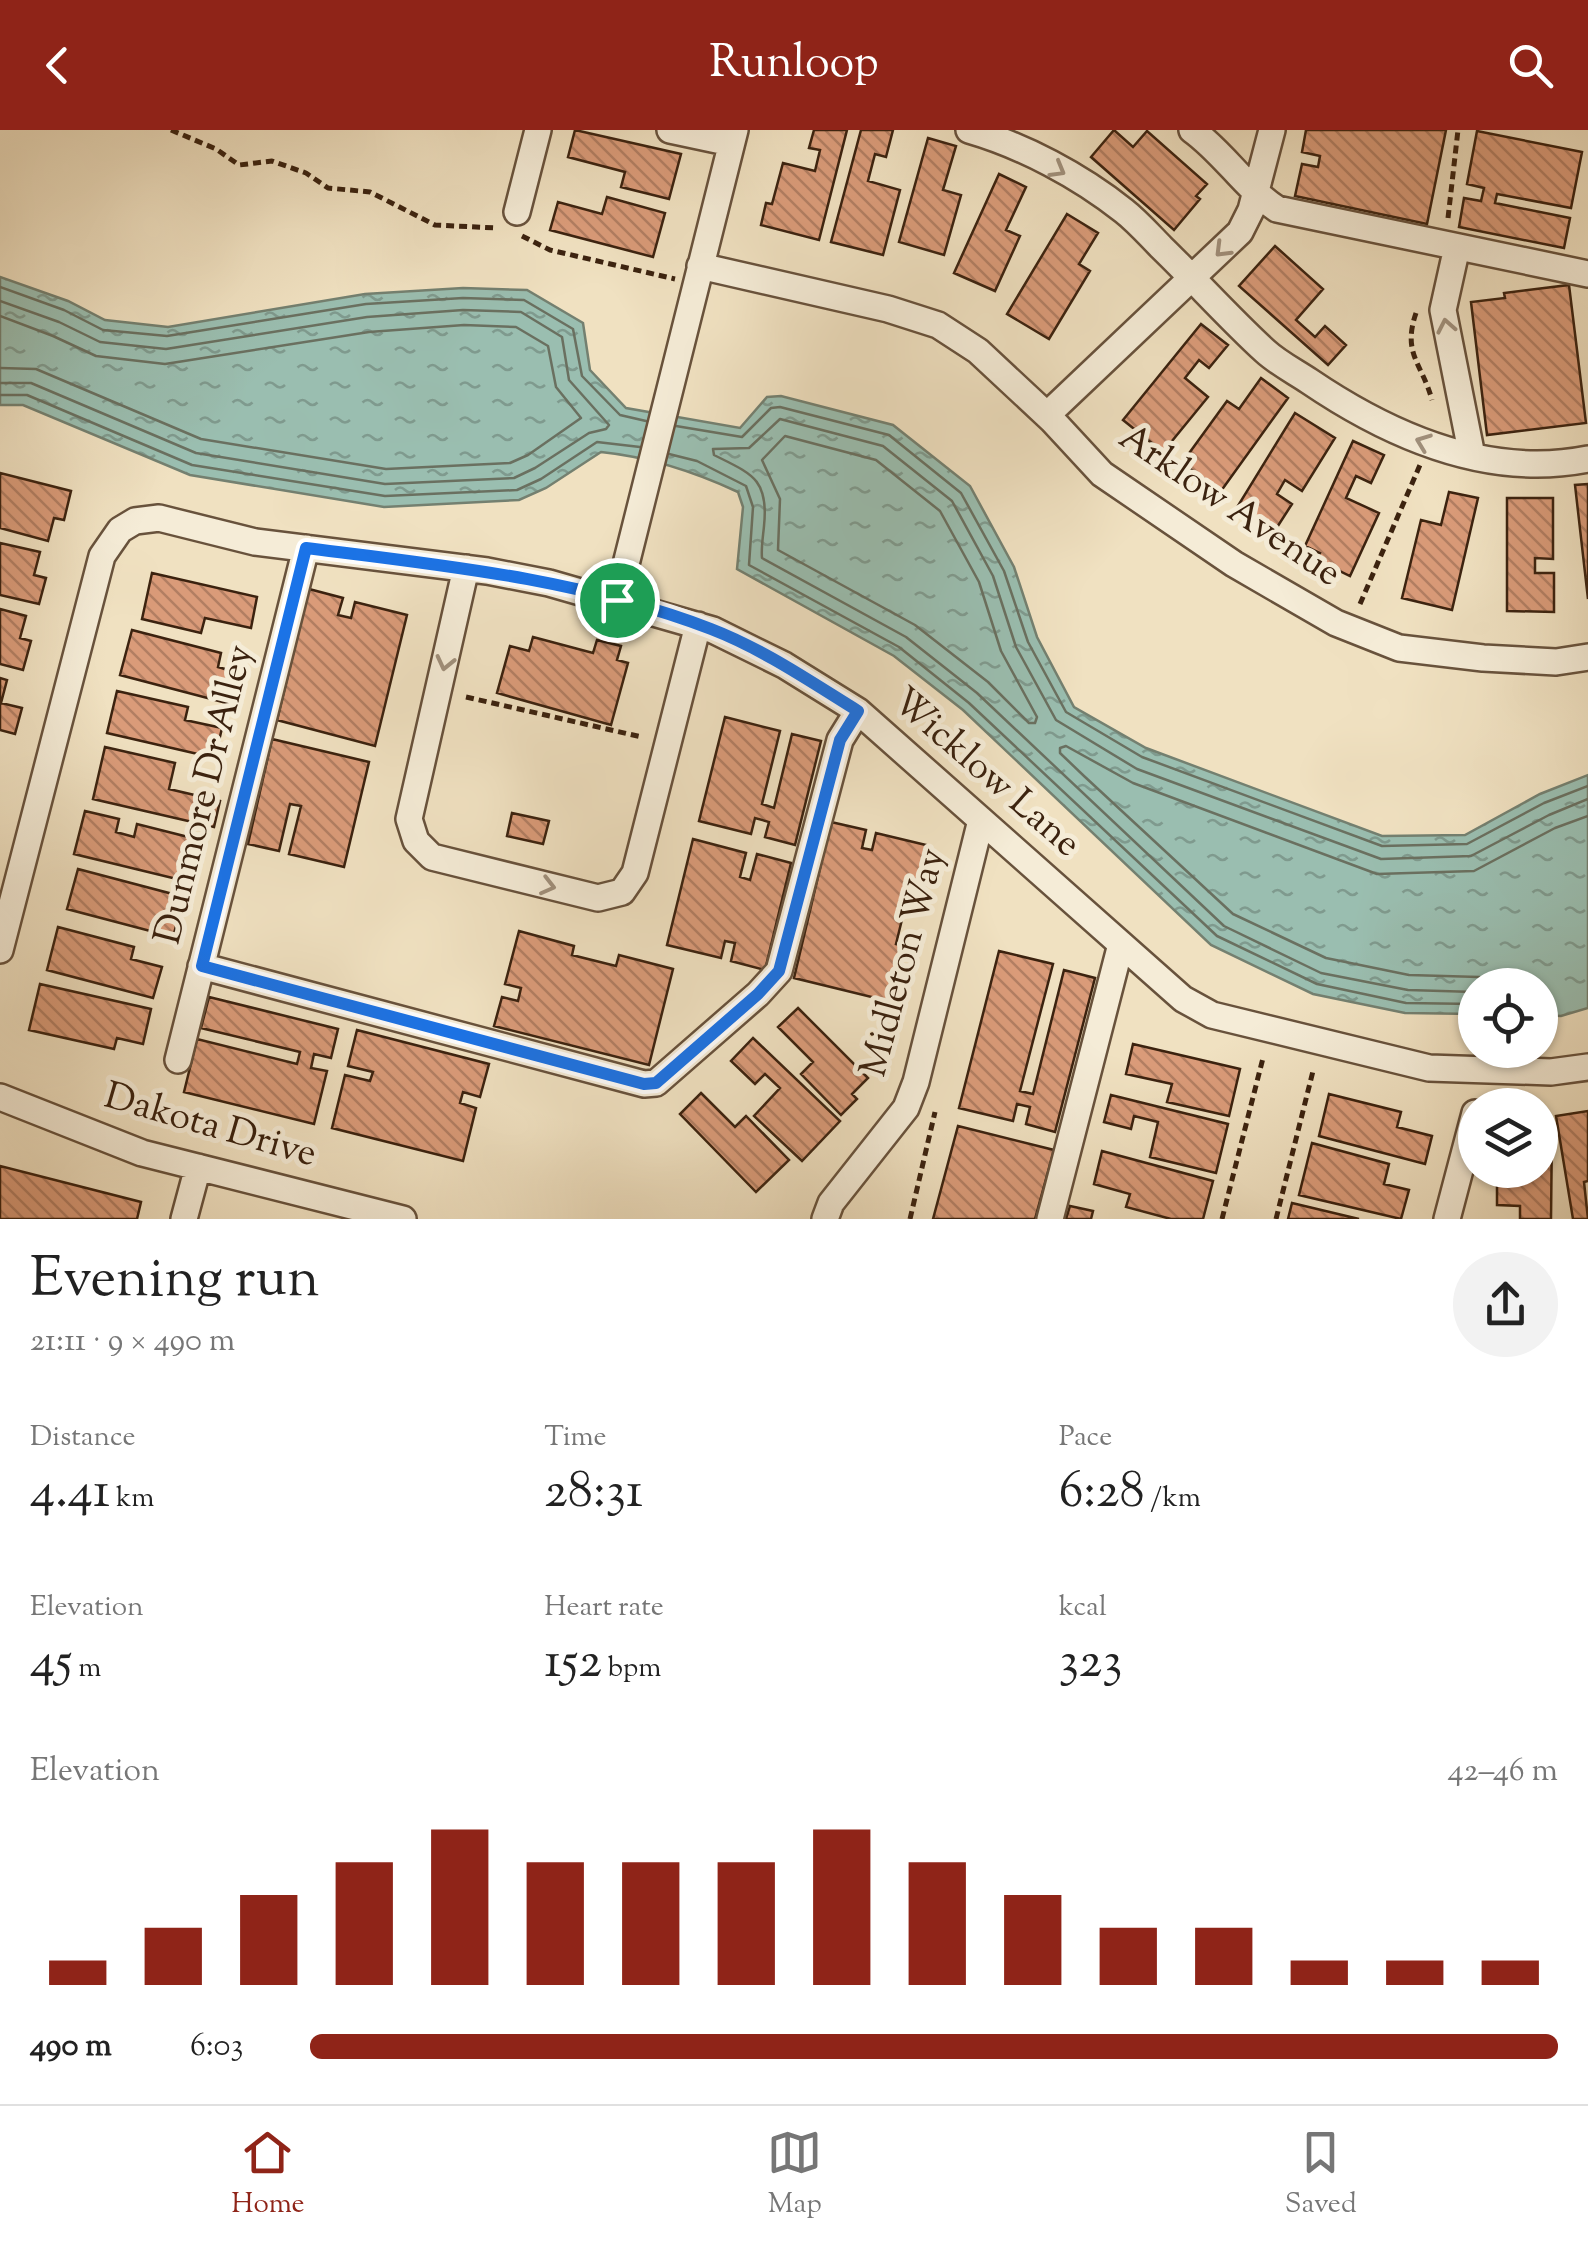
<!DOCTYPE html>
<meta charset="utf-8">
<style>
body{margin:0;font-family:"Sorts Mill Goudy",serif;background:#f2f2f2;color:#222;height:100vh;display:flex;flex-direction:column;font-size:38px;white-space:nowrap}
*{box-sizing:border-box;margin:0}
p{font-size:32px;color:#767676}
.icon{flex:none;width:55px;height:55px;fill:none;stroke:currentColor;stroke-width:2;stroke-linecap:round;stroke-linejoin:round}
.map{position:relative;height:1089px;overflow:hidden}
.details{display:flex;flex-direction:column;background:#fff;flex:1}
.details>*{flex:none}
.controls{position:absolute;left:1458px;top:838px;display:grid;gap:20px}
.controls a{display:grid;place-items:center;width:100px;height:100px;border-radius:50%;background:#fff;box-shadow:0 2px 8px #0004;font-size:50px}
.pin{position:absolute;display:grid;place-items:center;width:85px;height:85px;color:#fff;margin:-42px;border:5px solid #fff;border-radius:50%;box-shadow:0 2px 10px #0007}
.round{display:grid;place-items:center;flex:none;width:105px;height:105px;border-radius:52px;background:#f2f2f2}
.head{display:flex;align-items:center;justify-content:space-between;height:170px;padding:0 30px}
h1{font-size:55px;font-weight:600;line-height:75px}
.figures{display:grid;grid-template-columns:repeat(3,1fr);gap:15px;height:170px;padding:10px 30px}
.figures div{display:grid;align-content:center}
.figures b{font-size:50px;font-weight:600}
.figures small{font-size:28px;font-weight:400}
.figures p{font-size:28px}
.chart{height:280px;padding:20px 30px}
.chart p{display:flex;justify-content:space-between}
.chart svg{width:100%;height:180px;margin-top:10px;stroke:#8f2418;stroke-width:6}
ul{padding:0 30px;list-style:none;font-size:32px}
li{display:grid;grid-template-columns:160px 120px 1fr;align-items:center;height:75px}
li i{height:25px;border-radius:12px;background:#8f2418}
header{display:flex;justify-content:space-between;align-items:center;height:130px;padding:0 30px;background:#8f2418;color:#fff;font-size:45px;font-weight:600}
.dock{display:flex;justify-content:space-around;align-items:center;height:140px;border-top:2px solid #e0e0e0;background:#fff;font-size:28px;color:#767676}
.dock a{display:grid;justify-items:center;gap:5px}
.dock .active{color:#8f2418}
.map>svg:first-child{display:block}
.water{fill:url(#water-ripples);stroke:#748070;stroke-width:2.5}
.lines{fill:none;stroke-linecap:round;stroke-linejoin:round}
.shore{stroke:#6a7060;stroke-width:2.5}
.building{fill:url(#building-back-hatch);stroke:#3b220f;stroke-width:2.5}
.minor-casing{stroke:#68523c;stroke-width:30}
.path{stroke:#3b220f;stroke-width:5;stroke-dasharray:8 5;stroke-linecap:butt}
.minor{stroke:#f5ecd7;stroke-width:25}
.oneway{stroke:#a1917d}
.route-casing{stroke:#fff;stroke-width:20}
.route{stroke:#1a73e8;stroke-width:12}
.labels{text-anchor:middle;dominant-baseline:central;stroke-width:10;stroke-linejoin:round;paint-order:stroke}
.street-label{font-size:38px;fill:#3b220f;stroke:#f5ecd7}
</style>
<header><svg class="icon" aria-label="back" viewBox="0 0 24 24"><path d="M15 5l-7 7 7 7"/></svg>Runloop<svg class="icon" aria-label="search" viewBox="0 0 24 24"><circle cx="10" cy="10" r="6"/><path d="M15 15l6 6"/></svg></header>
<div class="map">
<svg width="1588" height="1089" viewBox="0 0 1588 1089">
<defs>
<pattern id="water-ripples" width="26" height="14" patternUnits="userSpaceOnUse" patternTransform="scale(2.5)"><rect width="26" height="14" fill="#9abeb0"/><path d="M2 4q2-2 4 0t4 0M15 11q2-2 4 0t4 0" fill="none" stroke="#7f9a8e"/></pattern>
<pattern id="building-back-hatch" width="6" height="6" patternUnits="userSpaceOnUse" patternTransform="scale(2.5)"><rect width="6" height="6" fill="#da9b79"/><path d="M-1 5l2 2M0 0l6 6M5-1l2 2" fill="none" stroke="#b27e62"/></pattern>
</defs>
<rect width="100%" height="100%" fill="#f0e1c1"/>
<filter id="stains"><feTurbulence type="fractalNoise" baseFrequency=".002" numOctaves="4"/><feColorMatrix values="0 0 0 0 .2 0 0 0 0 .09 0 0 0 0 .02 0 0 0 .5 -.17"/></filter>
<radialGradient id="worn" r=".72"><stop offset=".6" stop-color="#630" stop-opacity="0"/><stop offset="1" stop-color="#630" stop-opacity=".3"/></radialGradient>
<path class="water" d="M0,147L68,171L105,190L168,197L365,164L463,158L527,160L583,193L590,240L626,278L740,298L767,267L781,266L893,295L970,356L1014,437L1037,507L1074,577L1146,618L1382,706L1465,705L1540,664L1588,645V878L1561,886L1540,885V855H1475V884L1405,883L1313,864L1211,815L963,580L894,526L737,439L743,377L738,362C693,341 650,327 601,322L546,358L519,370L384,377L190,345L23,275H0Z"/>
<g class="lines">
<path class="shore" d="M0,157L64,180L103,200L167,206L366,174L463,168L524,170L573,199L582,246L620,285L646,291
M0,171L59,192L100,212L166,219L367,187L463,180L521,182L562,207L569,250L609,295L606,299L589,303L535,338L514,348L385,354L196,323L31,253H0
M0,186L53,206L96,226L165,234L369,202L464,195L516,197L548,216L556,257L581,288L528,325L510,333L386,339L201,309L36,239L0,238
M0,265H27L192,335L385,366L517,360L541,349L597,312L640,317
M676,296L742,307L771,278L780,277L889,305L961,363L1004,441L1028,512L1066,582L1142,627L1382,716L1467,714L1544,673L1588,656
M785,306L876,330L940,381L979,452L1001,521L1037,587L1035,593H1029L988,552L915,495L778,420L780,369L762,330Z
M669,324L697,331L746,356L753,377L749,435L899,517L969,573L1217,806L1317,854L1406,873L1475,874
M1497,855L1479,847L1409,845L1326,828L1233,784L1084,646L1060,623V618L1066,616L1133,653L1377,744L1474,741L1555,698L1588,686
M1475,862L1408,860L1321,843L1224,796L977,563L906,507L762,428C761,418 763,407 764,396C769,349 752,344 714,325L713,319L749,318L780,289L883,316L952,371L993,446L1016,517L1056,590L1137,639L1381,729L1471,726L1549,685L1588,669"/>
</g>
<path class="building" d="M575,0L681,24L669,69L621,57L625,42L568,27Z
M814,0H847L819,110L761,95L766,73L772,74L783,33L815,41L820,20L809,18Z
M861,0H893L886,27L875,24L868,51L900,60L883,125L831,112Z
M1114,0L1133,17L1147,1L1207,54L1196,66L1200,69L1174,100L1091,27Z
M1306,0H1446L1427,94L1295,66L1302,34L1318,37L1320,26L1302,22Z
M1477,1L1582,22L1571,78L1497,64L1495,73L1570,88L1564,118L1459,97L1464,68L1481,71L1484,58L1467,54Z
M928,8L956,16L943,60L961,65L944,125L899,112Z
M999,44L1026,57L1006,100L1020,106L995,161L954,143Z
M607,67L665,83L653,127L550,100L558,72L602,84Z
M1067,84L1098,103L1079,134L1090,141L1049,209L1007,184Z
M1275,116L1323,159L1296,190L1315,207L1325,196L1346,215L1328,235L1239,156Z
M1569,155L1586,293L1487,305L1471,172L1505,168L1504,163Z
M1201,194L1228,215L1209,238L1199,230L1185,248L1208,267L1163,322L1123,290Z
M1261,248L1288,268L1221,361L1182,333L1227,271L1239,279Z
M1295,283L1335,308L1302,361L1285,350L1277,364L1292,374L1274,402L1236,379Z
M1353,311L1384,325L1371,353L1356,346L1346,368L1379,383L1350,446L1317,430L1320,423L1305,416Z
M0,343L71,361L64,390L54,388L48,411L0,398Z
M1588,354V469L1575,355Z
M1449,362L1478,368L1452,480L1402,468L1421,390L1441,395Z
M1507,368H1553V429L1535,428V443H1554V482L1507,481Z
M0,413L40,422L34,445L46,448L39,474L0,465Z
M152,443L257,467L251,498L205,488L201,503L142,489Z
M309,459L343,468L338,485L351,488L355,472L407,485L375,616L277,590Z
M0,479L26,486L20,508L31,511L23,540L0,534Z
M132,500L221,523L218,537L243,544L234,575L120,545Z
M533,507L593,523L597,510L621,516L617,530L628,533L611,595L497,563L510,516L529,521Z
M0,548L7,550L1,573L22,578L15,604L0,600Z
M117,561L188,577L185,590L222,598L215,628L107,603Z
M725,587L780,601L762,674L774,678L792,604L821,611L795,715L765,707L769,692L755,688L751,704L699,691Z
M272,609L369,632L344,737L289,724L301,676L290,674L279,721L248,714Z
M105,617L175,633L169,659L220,671L214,697L93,669Z
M85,681L119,689L116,702L134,707L137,694L196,709L185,751L74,724Z
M512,683L549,691L543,714L507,706Z
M831,692L866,700L862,718L872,720L876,703L930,716L917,772L907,769L896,814L905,816L892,872L794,848Z
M693,709L746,723L740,747L750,750L757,724L791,733L765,840L731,831L735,813L725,811L721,828L667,815Z
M78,739L184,767L173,807L67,779Z
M58,797L134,817L131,829L162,837L153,868L47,840Z
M519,801L574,816L572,825L616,836L619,825L673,839L649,935L494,896L502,867L518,871L521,858L505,854Z
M999,821L1053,834L1020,961L1033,964L1064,840L1095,848L1055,1002L1026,994L1030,977L1017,974L1013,991L959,978Z
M40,854L151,879L143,914L117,908L114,919L29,900Z
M209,867L338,899L331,928L314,924L311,938L327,941L314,994L184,962L197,909L297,934L300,922L201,898Z
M798,878L868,948L852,964L857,969L841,985L801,944L813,932L778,897Z
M357,900L489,934L480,967L463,962L460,973L476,978L463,1031L332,998L345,945L370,951L373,942L348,936Z
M753,908L840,991L802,1031L754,986L780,958L765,944L755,954L731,931Z
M1133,914L1240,939L1229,986L1167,972L1172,954L1126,944Z
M701,963L735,997L746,986L789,1030L756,1062L680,984Z
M1329,964L1401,982L1397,997L1432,1006L1425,1034L1319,1006Z
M1111,965L1228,994L1216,1043L1150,1027L1158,992L1134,986L1131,999L1104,992Z
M1588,981V1051L1584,1052L1588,1089H1573L1556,986Z
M958,996L1054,1020L1035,1089H933Z
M1540,998H1552L1551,1089H1520V1076L1497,1075V1040H1540Z
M1312,1013L1389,1034L1384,1054L1409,1060L1401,1089L1299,1065Z
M1102,1021L1213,1051L1203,1089H1171L1126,1077L1130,1064L1094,1054Z
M0,1036L141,1072L137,1089H0Z
M1292,1073L1359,1089H1288Z
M1070,1076L1093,1081L1091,1089H1066Z"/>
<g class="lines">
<defs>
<path id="minor" d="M670,0L731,13
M969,0C1024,16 1080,46 1124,81C1138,92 1150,106 1162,118C1197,152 1229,188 1265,221C1278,233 1294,241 1309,251C1390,306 1488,349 1588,329
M1192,0C1224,23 1244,57 1277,79L1588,144
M517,82L538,0
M1457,117L1443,180L1472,326
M700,136L888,179L938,195L978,221L1052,290L1102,344L1234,434L1336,493L1399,518L1483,528L1556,532L1588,527
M1047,285L1240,102L1251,80L1272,0
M466,438L409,689L416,711L432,727L598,768L622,762L635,743L698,495
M617,470L735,0
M0,820L102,426L120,400L135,391L159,388L255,412L487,441L549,453L713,500L784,535L858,581L1183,869L1212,885L1429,938L1551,942L1588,937
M201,836L644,954L656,953L758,864L779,841L840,610L858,581
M178,930L306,418
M0,967L142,1023L403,1089
M184,1089L198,1037
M825,1089L831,1073L906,978L916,952L981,690
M1050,1089L1121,814
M1447,1089L1475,983"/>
</defs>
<use href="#minor" class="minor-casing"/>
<path class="path" d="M171,0L216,19L239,35L272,31L306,43L328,58L370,62L435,95L498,98
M1448,88L1458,0
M522,106L550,120L675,149
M1416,183C1402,224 1422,233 1432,270
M1360,474L1420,335
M466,567L642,607
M910,1089L935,982
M1222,1089L1263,928
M1276,1089L1313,941"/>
<use href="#minor" class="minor"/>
</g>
<defs><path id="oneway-chevron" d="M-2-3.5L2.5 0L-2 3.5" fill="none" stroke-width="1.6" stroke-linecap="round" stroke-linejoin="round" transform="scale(2.5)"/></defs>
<g class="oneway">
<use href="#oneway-chevron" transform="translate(1058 40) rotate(30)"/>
<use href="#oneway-chevron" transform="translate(1222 120) rotate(135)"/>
<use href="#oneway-chevron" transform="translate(1446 196) rotate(-101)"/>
<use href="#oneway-chevron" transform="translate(1423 312) rotate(-159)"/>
<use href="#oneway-chevron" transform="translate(445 533) rotate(103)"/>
<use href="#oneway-chevron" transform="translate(548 756) rotate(14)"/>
</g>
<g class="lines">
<defs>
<path id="route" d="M306,418C442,435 581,449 711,499C763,519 811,552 858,581L840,610L779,841L758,864L656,953L644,954L202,836Z"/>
</defs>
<use href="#route" class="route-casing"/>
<use href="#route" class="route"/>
</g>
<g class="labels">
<g class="street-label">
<text transform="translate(1229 377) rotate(34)">Arklow Avenue</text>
<text transform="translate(985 644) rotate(41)">Wicklow Lane</text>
<text transform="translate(206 665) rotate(-76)">Dunmore Dr Alley</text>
<text transform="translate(905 833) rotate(-75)">Midleton Way</text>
<text transform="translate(210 997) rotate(16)">Dakota Drive</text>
</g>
</g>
<rect width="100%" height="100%" filter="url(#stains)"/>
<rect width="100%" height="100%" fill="url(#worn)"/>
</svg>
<div class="controls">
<a><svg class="icon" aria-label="locate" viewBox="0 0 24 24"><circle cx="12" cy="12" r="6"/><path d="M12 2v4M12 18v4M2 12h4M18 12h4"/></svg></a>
<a><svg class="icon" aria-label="layers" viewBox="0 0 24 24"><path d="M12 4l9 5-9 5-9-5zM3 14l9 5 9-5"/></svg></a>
</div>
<div class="pin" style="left:617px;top:470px;background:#1e9e55"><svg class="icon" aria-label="arrive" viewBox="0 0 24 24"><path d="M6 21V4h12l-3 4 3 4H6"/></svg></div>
</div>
<section class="details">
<div class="head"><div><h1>Evening run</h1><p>21:11 · 9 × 490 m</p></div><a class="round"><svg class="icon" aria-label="share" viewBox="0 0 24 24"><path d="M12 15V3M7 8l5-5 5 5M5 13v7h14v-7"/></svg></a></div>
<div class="figures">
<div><p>Distance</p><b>4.41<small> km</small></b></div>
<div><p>Time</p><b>28:31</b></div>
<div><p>Pace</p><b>6:28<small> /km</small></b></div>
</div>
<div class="figures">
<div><p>Elevation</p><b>45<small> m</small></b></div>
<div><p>Heart rate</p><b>152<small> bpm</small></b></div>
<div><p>kcal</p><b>323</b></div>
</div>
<div class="chart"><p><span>Elevation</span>42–46 m</p>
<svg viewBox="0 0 160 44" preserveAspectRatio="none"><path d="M5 44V38M15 44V30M25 44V22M35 44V14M45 44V6M55 44V14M65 44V14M75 44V14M85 44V6M95 44V14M105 44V22M115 44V30M125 44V30M135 44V38M145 44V38M155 44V38"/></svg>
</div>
<ul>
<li><b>490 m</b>6:03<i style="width:100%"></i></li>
</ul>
</section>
<nav class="dock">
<a class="active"><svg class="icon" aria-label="home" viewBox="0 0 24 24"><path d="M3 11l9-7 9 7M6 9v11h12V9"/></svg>Home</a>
<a><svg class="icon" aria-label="map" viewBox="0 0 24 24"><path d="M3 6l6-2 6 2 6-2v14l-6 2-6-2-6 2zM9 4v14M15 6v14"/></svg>Map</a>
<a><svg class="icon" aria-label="saved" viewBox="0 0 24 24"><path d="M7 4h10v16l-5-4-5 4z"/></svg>Saved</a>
</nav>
